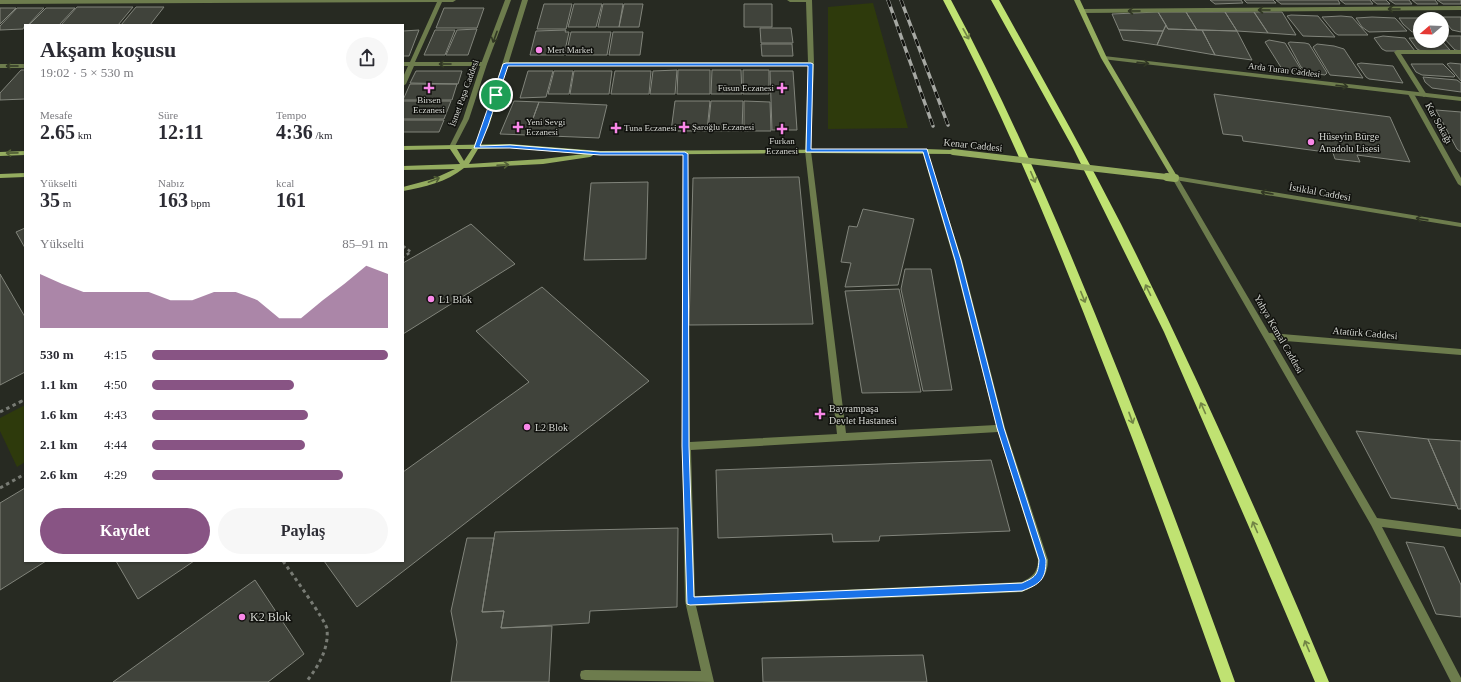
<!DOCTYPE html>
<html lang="tr">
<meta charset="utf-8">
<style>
body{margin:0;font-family:"Times New Roman",serif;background:#f7f7f7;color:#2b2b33;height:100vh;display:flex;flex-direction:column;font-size:15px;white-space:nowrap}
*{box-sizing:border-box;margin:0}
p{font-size:13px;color:#7c7c81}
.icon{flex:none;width:22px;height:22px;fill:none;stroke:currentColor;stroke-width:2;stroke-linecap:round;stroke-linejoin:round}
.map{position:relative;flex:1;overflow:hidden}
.drawer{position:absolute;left:24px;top:24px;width:380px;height:538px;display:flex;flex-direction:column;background:#fff;border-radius:0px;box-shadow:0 1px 3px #0004}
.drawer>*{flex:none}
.needle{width:26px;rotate:251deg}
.fabs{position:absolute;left:1413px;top:12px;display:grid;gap:8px}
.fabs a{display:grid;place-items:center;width:36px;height:36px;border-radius:50%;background:#fff;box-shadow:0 1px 3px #0004;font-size:20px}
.pin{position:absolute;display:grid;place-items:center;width:34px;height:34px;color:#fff;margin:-17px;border:2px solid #fff;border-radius:50%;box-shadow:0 1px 4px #0007}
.round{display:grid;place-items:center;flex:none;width:42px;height:42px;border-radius:21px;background:#f7f7f7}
.overview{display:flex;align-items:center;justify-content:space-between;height:68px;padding:0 16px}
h1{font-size:22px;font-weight:700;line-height:30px}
.figures{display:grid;grid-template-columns:repeat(3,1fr);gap:6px;height:68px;padding:4px 16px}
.figures div{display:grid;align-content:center}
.figures b{font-size:20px;font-weight:700}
.figures small{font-size:11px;font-weight:400}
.figures p{font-size:11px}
.chart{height:112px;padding:8px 16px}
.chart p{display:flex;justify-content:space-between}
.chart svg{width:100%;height:72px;margin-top:4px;fill:#885484;opacity:.7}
.action{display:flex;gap:8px;margin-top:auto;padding:8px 16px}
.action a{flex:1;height:46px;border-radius:24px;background:#885484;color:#fff;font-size:16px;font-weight:700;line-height:46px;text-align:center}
.action a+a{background:#f7f7f7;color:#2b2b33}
ul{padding:0 16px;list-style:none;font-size:13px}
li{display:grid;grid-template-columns:64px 48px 1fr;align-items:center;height:30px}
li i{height:10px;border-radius:5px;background:#885484}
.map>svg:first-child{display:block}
.green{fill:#2e3a0c}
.building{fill:#40433b;stroke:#81847b}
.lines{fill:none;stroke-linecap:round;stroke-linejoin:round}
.path-far1{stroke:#787b74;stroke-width:2.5;stroke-dasharray:3 3;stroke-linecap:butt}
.path{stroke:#787b74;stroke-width:3;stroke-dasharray:3.5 3.5;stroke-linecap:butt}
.service{fill:#6d7c4d;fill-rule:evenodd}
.minor{fill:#6d7c4d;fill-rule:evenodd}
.tertiary{fill:#6d7c4d;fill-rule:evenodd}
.secondary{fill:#94ac5f;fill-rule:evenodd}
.trunk{fill:#c0e272;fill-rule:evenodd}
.rail-casing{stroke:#a6a8a3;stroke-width:3.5}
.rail{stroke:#11120e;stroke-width:2.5;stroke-dasharray:7;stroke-linecap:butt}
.secondary-bridge-far1{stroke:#94ac5f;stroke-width:6}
.secondary-bridge{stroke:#94ac5f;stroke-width:8}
.oneway{stroke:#313724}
.oneway2{stroke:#718445}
.oneway3{stroke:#525f36}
.route{fill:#1a73e8;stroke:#fff;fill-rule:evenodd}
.poi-dot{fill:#f987e8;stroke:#11120e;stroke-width:1.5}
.labels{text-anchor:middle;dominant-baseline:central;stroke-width:3;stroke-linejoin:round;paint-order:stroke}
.far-poi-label{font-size:9px;fill:#d5d7d2;stroke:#11120e;text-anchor:start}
.far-street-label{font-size:9px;fill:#d5d7d2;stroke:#11120e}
.street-label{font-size:10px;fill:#d5d7d2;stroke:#11120e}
.poi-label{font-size:10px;fill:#d5d7d2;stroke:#11120e;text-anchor:start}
.near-poi-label{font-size:12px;fill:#d5d7d2;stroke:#11120e;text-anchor:start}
</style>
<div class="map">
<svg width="1461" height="682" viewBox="0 0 1461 682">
<rect width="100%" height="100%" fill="#272a22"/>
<path class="green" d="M873,3L908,128L828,129V7Z
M25,405V462L17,467L0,431V418Z"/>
<path class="building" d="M1210,0H1241L1243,3L1215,4Z
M1244,0H1273L1276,3H1247Z
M1276,0H1338L1340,4H1281Z
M1340,0H1370L1373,4H1345Z
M1372,0H1386L1390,4H1377Z
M1389,0H1409L1412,4H1395Z
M1412,0H1435L1438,4H1417Z
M1437,0H1461V4H1443Z
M544,4H572L566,29H537Z
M574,4H602L596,27H568Z
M603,4H623L619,27H598Z
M624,4H643L639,27H619Z
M744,4H772V27H744Z
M77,7H133L118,25H61Z
M136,7H164L150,25H121Z
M0,8H16L0,24Z
M17,8H44L28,25H25L23,29L0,30V26Z
M46,8H75L59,25H29Z
M444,8H484L477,28H436Z
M1158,12H1186L1197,30L1168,29Z
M1158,12L1166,25L1163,31L1119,30L1112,14Z
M1186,12H1225L1237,31L1197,30Z
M1225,12H1254L1268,33L1237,31Z
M1254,12H1282L1296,35L1268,33Z
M1291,15L1318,16L1335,37L1303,36L1287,16Z
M1341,16L1352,17L1368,35H1338L1335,33L1322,17Z
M1372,17L1395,18L1407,31L1369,32L1362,27L1356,18Z
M1441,17H1461V32L1452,30Z
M1399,18H1438L1439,19H1420V31L1412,32L1403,24Z
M1166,25L1168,29L1202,30L1215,55L1157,45Z
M760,28H791L793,43H761Z
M477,29L468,55H446L457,30Z
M419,30L409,56H403V31Z
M435,30H455L445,55H424Z
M566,30L565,32H569L564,55H530L536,31Z
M1119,30L1163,31L1157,45L1123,40Z
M1202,30L1237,31L1252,60L1215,55Z
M571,32H611L607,55H566Z
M613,32H643L640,55H609Z
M1383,36L1405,38L1415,51H1386L1382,49L1374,38Z
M1442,36H1461V51L1455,50Z
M1409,38H1420V41H1442L1450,50L1421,51L1417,49Z
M1269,40L1285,43L1302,71L1282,69L1265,42Z
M1290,42L1305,43L1309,44L1327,73L1325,75L1309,73L1301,67L1288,43Z
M761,44H792L793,56H762Z
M1317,44L1334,46L1344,49L1363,78L1330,75L1313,47Z
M1361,63L1393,66L1403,83L1369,79L1366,77L1357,64Z
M1450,63L1461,64V81L1447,64Z
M1411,64H1443L1455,76L1454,77L1422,75L1416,72Z
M21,70H25V99L0,100V93Z
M677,70L675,94H650L653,71Z
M678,70H710V94H677Z
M712,70H741L742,94H711Z
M743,70H769V94H743Z
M416,71H462L458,84L410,83Z
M528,71H553L546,97L520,98Z
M554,71H573L569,94H548Z
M574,71H612L609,94H570Z
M615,71H651L649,94H611Z
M770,71H793L797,130H772Z
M1423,77L1457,80L1461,83V92L1432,88L1425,82Z
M410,84H457L452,100H403Z
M1214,94L1390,117L1410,162L1357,155L1360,162L1335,159L1333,153L1243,141L1242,136L1223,134Z
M403,101H451L444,119H403Z
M514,101L539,102L527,135L500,134Z
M675,101H710L707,131H671Z
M711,101H743L742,131H708Z
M744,101L770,102L771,131H744Z
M539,102L607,105L599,138L527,135Z
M1436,110L1461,112V152L1457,149Z
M403,120H444L439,132H403Z
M799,177L813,324L689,325L693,178Z
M648,182L646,259L584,260L591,183Z
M863,209L914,219L898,285L845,287L851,263L841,262L849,226L857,227Z
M471,224L515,264L403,334V263Z
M25,228V248L16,232Z
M905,269H931L952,390L923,391L901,289Z
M0,274L25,317V372L0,385Z
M542,287L649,381L357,607L324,561H403V472L529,382L476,331Z
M899,289L921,392L862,393L845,291Z
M1356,431L1428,439L1457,506L1391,498Z
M1428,439L1461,441V509H1458L1457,506Z
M991,460L1010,531L880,536L879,541L833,542L832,534L718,538L716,470Z
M25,488V561H46L0,590V503Z
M678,528L677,607L590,611L589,623L501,628L504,611L482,612L495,532Z
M467,538H494L482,612L504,611L501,628L552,626L549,682H451L457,642L451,611Z
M1406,542L1444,547L1461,585V617L1436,614Z
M116,561H194L138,599Z
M255,580L304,654L268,682H113Z
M923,655L927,682H763L762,658Z"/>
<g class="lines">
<path class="path-far1" d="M403,246L411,252L403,257
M20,402L25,399"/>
<path class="path" d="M0,412L22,401
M0,488L25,474
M283,561C290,571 326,621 327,629C329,649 318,667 306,682"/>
<path class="service" d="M808,149L811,151L846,433L996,425L954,260L922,151L925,149L927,150L962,260L1005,428L1048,560C1048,578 1037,586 1022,592L696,606L714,682L585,680L581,679L580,675L581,671L585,670L701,671L685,601L682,446L683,152H687L688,153L690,442L837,434L805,151ZM998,432L1038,560C1038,572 1032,577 1022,582L695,596L691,450Z"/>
<path class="minor" d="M0,0H456L453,2H442L415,62H484L487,64L484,66H414L406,84L403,86V77L408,66H403V62H410L437,2L0,4Z
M787,0H812L814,64L811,151L808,153L805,151L808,66H506L503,64L506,62H808L806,2H790Z
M1461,50V54H1401L1427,95L1424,97L1421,95L1394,52L1397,50Z
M0,64H25V68H0Z
M1411,92L1414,94L1461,178V186L1458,184L1408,94Z
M1173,176H1175L1178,178L1269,333L1461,349V355L1273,340L1377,518L1461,529V537L1382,527L1461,678V682H1451L1371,525L1172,178Z"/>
<path class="tertiary" d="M505,0H511L487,64L469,119L454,148H450L449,147L463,119L481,64Z
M522,0H528L489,126L478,148H474L473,147L483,126Z
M1461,6V10L1082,13L1079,11L1082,9Z
M1104,56L1461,97V101L1102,59V57Z
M1173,176H1175L1461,223V227L1175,180L1172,178Z"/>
<path class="secondary" d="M1074,0H1080L1107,58L1178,178L1177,180H1173L1101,58Z
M510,144L600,151L925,149L953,150L956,152L953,154L808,153L593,155L592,156L590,157L543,164L464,168C447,182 424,187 403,191V187L433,179L455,169L403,170V166L460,164L450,149L403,150V146ZM510,148L584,154L543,159L469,164L478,149ZM457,149H472L464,161Z
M25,151V155L0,156V152Z
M25,173V177L0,178V174Z"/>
<path class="trunk" d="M943,0H951C1016,121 1069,248 1120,376C1160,477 1198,579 1235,682H1221C1184,578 1147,475 1107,373C1058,246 1007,120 943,0Z
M991,0H999C1040,74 1082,148 1121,224C1196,373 1265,528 1329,682H1315L1252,534L1164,332L1073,148Z"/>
<defs>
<path id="rail" d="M888,0L933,126
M901,0L948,125"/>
</defs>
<use href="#rail" class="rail-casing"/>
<use href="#rail" class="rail"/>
<path class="secondary-bridge-far1" d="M953,152L1175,178"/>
<path class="secondary-bridge" d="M1167,177L1175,178"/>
</g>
<defs><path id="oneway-shaft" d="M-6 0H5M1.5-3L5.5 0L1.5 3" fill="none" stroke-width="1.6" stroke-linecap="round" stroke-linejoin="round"/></defs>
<g class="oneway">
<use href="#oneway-shaft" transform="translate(1394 9) rotate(180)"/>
<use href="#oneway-shaft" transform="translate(1264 10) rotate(180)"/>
<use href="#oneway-shaft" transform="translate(1134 11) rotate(180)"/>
<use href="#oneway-shaft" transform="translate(495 37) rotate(110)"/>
<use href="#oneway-shaft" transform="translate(1143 63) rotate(7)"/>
<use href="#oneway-shaft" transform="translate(445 64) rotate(180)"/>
<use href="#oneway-shaft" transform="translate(12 66) rotate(180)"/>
<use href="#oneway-shaft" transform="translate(1342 86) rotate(7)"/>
<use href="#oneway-shaft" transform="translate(1267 193) rotate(-170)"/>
<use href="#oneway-shaft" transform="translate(1422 219) rotate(-171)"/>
</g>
<g class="oneway2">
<use href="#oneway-shaft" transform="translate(966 34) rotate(61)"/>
<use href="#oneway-shaft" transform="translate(1033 177) rotate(67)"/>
<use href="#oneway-shaft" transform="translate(1148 290) rotate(-116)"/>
<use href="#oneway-shaft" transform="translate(1083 297) rotate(68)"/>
<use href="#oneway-shaft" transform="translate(1203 408) rotate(-114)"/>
<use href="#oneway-shaft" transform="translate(1131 418) rotate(70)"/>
<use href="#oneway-shaft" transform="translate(1255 527) rotate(-114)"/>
<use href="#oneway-shaft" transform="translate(1307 646) rotate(-113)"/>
</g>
<g class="oneway3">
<use href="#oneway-shaft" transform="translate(12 153) rotate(179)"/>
<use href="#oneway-shaft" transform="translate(503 165) rotate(-3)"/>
<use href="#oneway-shaft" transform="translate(434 180) rotate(-21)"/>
</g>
<path class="route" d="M506,63H811L813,64L811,149H927L961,260L1004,428L1046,560C1046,580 1040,584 1022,591L690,605L687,604L682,446L683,155H600L510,148H474L503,64ZM508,66H808L806,152H923L955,260L997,428L1039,560C1038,576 1035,577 1022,583L694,597L689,446L688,154L685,152H600L510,145L480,146L488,126Z"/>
<g class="poi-dot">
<circle cx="539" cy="50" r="4"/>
<path d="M427 82h4v4h4v4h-4v4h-4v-4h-4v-4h4z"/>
<path d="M780 82h4v4h4v4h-4v4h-4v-4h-4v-4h4z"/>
<path d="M516 121h4v4h4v4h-4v4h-4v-4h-4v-4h4z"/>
<path d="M682 121h4v4h4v4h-4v4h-4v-4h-4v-4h4z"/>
<path d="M614 122h4v4h4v4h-4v4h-4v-4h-4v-4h4z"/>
<path d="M780 123h4v4h4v4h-4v4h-4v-4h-4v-4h4z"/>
<circle cx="1311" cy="142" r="4"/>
<circle cx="431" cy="299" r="4"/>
<path d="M818 408h4v4h4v4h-4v4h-4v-4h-4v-4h4z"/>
<circle cx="527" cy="427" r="4"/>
<circle cx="242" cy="617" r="4"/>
</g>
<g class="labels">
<g class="far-poi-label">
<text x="547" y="50">Mert Market</text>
<text x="774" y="88" text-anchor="end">Füsun Eczanesi</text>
<text x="429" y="100" text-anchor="middle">Birsen<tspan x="429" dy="10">Eczanesi</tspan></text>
<text x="526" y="122">Yeni Sevgi<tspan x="526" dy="10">Eczanesi</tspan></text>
<text x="692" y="127">Şaroğlu Eczanesi</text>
<text x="624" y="128">Tuna Eczanesi</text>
<text x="782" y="141" text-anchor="middle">Furkan<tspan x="782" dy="10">Eczanesi</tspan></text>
</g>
<g class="far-street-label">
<text transform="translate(1284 70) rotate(7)">Arda Turan Caddesi</text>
<text transform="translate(464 93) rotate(-70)">İsmet Paşa Caddesi</text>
</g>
<g class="street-label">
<text transform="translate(1439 123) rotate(61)">Kar Sokağı</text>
<text transform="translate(973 145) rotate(6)">Kenar Caddesi</text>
<text transform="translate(1320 192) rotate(10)">İstiklal Caddesi</text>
<text transform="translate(1365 333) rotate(5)">Atatürk Caddesi</text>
<text transform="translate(1279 334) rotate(60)">Yahya Kemal Caddesi</text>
</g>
<g class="poi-label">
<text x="1319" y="136">Hüseyin Bürge<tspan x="1319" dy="12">Anadolu Lisesi</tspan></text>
<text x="439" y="299">L1 Blok</text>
<text x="829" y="408">Bayrampaşa<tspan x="829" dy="12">Devlet Hastanesi</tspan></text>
<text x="535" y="427">L2 Blok</text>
</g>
<g class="near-poi-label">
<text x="250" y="617">K2 Blok</text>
</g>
</g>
</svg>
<div class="fabs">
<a><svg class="needle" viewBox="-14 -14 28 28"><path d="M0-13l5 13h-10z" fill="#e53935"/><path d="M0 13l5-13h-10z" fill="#7c7c81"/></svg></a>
</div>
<div class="pin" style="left:496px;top:95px;background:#1e9e55"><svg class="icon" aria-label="arrive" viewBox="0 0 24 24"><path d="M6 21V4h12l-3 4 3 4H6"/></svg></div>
<section class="drawer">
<div class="overview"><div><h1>Akşam koşusu</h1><p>19:02 · 5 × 530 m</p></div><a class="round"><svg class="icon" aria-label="share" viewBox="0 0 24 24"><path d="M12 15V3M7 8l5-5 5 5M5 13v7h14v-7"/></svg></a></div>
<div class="figures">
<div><p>Mesafe</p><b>2.65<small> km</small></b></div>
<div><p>Süre</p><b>12:11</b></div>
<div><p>Tempo</p><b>4:36<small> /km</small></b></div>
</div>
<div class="figures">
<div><p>Yükselti</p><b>35<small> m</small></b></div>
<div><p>Nabız</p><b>163<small> bpm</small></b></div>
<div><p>kcal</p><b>161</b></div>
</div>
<div class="chart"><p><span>Yükselti</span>85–91 m</p>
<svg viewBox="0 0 160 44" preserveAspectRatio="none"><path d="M0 44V11L10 17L20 22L30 22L40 22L50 22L60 27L70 27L80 22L90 22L100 27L110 38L120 38L130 27L140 17L150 6L160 11V44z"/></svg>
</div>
<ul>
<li><b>530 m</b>4:15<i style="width:100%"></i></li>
<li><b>1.1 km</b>4:50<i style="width:60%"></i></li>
<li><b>1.6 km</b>4:43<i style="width:66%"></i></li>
<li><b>2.1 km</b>4:44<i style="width:65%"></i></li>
<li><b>2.6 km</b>4:29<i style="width:81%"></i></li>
</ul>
<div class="action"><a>Kaydet</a><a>Paylaş</a></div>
</section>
</div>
